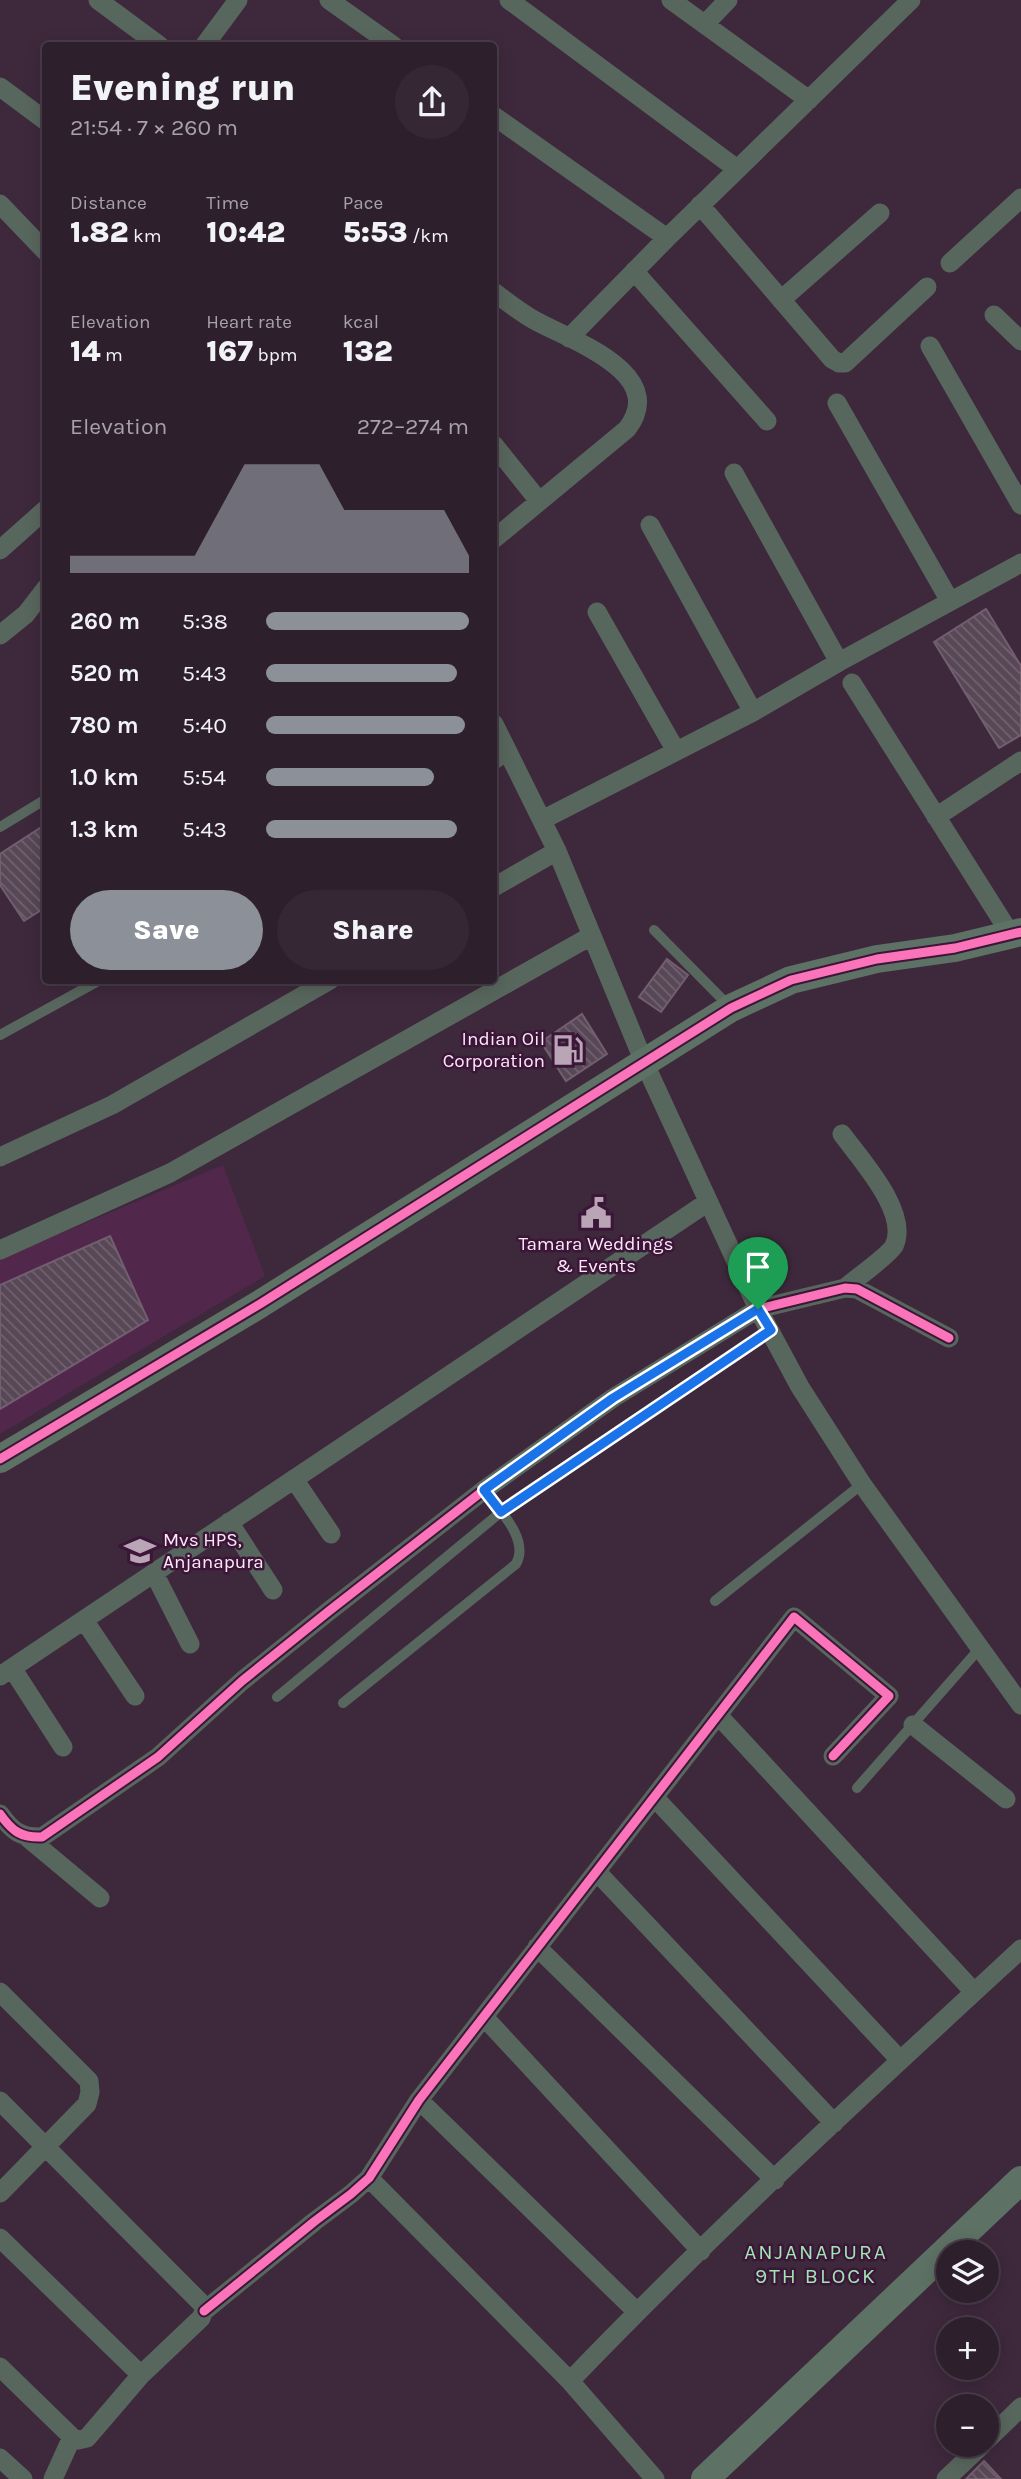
<!DOCTYPE html>
<meta charset="utf-8">
<style>
body{margin:0;font-family:Karla,sans-serif;background:#362735;color:#f1f3f6;height:100vh;display:flex;flex-direction:column;font-size:26px;white-space:nowrap}
*{box-sizing:border-box;margin:0}
p{font-size:23px;color:#a7a2aa}
.icon{flex:none;width:38px;height:38px;fill:none;stroke:currentColor;stroke-width:2;stroke-linecap:round;stroke-linejoin:round}
.map{position:relative;flex:1;overflow:hidden}
.sheet{position:absolute;left:42px;top:42px;width:455px;height:942px;display:flex;flex-direction:column;background:#2e1f2d;border-radius:7px;box-shadow:0 4px 18px #0003,0 0 0 2px #493d49}
.sheet>*{flex:none}
.controls{position:absolute;left:936px;top:2240px;display:grid;gap:14px}
.controls a{display:grid;place-items:center;width:63px;height:63px;border-radius:50%;background:#2e1f2d;box-shadow:0 4px 18px #0003,0 0 0 2px #493d49;font-size:35px}
.pin{position:absolute;display:grid;place-items:center;width:60px;height:60px;color:#fff;margin:-72px -30px;border-radius:50% 50% 50% 0;rotate:-45deg;box-shadow:0 0 7px #0007}
.pin .icon{rotate:45deg}
.round{display:grid;place-items:center;flex:none;width:74px;height:74px;border-radius:37px;background:#362735}
.summary{display:flex;align-items:center;justify-content:space-between;height:119px;padding:0 28px}
h1{font-size:38px;font-weight:800;line-height:52px}
.stats{display:grid;grid-template-columns:repeat(3,1fr);gap:10px;height:119px;padding:7px 28px}
.stats div{display:grid;align-content:center}
.stats b{font-size:30px;font-weight:800}
.stats small{font-size:19px;font-weight:400}
.stats p{font-size:19px}
.chart{height:196px;padding:14px 28px}
.chart p{display:flex;justify-content:space-between}
.chart svg{width:100%;height:126px;margin-top:7px;fill:#8c9099;opacity:.7}
.action{display:flex;gap:14px;margin-top:auto;padding:14px 28px}
.action a{flex:1;height:80px;border-radius:42px;background:#8c9099;color:#fff;font-size:28px;font-weight:800;line-height:80px;text-align:center}
.action a+a{background:#362735;color:#f1f3f6}
ul{padding:0 28px;list-style:none;font-size:23px}
li{display:grid;grid-template-columns:112px 84px 1fr;align-items:center;height:52px}
li i{height:18px;border-radius:9px;background:#8c9099}
.map>svg:first-child{display:block}
.built{fill:#51274c}
.building{fill:url(#building-back-hatch);stroke:#715f6f;stroke-width:2}
.lines{fill:none;stroke-linecap:round;stroke-linejoin:round}
.lane{stroke:#58675d;stroke-width:10}
.street{stroke:#58675d;stroke-width:19}
.secondary{stroke:#5d7265;stroke-width:28}
.cycleway-casing{stroke:#3c1638;stroke-width:13}
.cycleway{stroke:#fb73b8;stroke-width:9}
.route-casing{stroke:#fff;stroke-width:14}
.route{stroke:#1a73e8;stroke-width:9}
.labels{text-anchor:middle;dominant-baseline:central;stroke-width:5;stroke-linejoin:round;paint-order:stroke}
.poi-label{font-size:19px;fill:#fde8f9;stroke:#3c1638;text-anchor:end}
.neighbourhood-label{font-size:21px;letter-spacing:2px;fill:#a0e6b3;stroke:#3c1638}
</style>
<div class="map">
<svg width="1021" height="2479" viewBox="0 0 1021 2479">
<defs>
<pattern id="building-back-hatch" width="6" height="6" patternUnits="userSpaceOnUse" patternTransform="scale(1.75)"><rect width="6" height="6" fill="#584756"/><path d="M-1 5l2 2M0 0l6 6M5-1l2 2" fill="none" stroke="#71626f"/></pattern>
</defs>
<rect width="100%" height="100%" fill="#3e293c"/>
<path class="built" d="M223,1165L265,1276L0,1434V1259Z"/>
<path class="building" d="M986,609L1021,666V735L999,748L934,642Z
M46,824V907L24,921L0,885V854Z
M667,959L688,975L661,1012L639,997Z
M582,1014L607,1054L566,1081L541,1042Z
M110,1236L148,1320L0,1409V1285Z
M984,2461L1001,2479H966Z"/>
<g class="lines">
<path class="lane" d="M494,765L510,755
M0,827L46,799
M654,930L728,1005
M0,1035L100,980
M715,1601L862,1484
M277,1697L501,1512L771,1330
M343,1703L516,1564C530,1540 499,1509 484,1490
M857,1788L980,1648"/>
<path class="street" d="M98,0L160,46
M329,0L394,46
M509,0L737,169
M671,0L809,100
M705,24L728,0
M204,46L238,0
M0,87L46,121
M494,116L667,238
M0,204L46,252
M700,205L832,359L839,363H845L927,287
M950,263L1021,198
M634,271L767,421
M494,292C507,302 520,312 534,320C570,340 670,373 627,429L494,539
M781,300L880,213
M994,315L1021,341
M569,338L667,238L911,0
M930,346L1021,505
M837,403L950,601
M494,445L539,501
M734,473L839,662
M650,525L753,712
M0,550L46,509
M597,612L676,751
M0,635L26,614L46,588
M852,683L1011,935
M494,724L557,851L644,1062L758,1309L800,1387L862,1484L1021,1705
M936,817L1021,761
M542,820L753,712L839,662L1021,563
M494,887L557,851
M842,1134C861,1160 910,1213 894,1246C889,1255 854,1280 845,1288
M0,1157L112,1105L330,980
M0,1250L170,1173L591,936
M294,1479L331,1534
M229,1522L273,1590
M154,1573L190,1644
M84,1620L135,1696
M12,1668L63,1747
M0,1676L708,1202
M718,1715L974,1992
M913,1725L1006,1799
M655,1798L900,2060
M0,1814C12,1831 21,1838 42,1837L158,1757L242,1681L329,1611L484,1490L613,1398L758,1309L845,1288L857,1289L949,1338
M28,1838L100,1898
M597,1872L834,2123
M537,1947L775,2180
M0,1992L89,2081L90,2092L87,2104L0,2193
M484,2017L701,2251
M419,2100L637,2312
M0,2101L203,2305L204,2311L201,2318L141,2375L87,2438L78,2440L72,2437L0,2367
M369,2178L570,2381L655,2479
M0,2238L141,2375
M204,2311L315,2221L351,2194L369,2178L419,2100L794,1617L889,1696L833,1756
M570,2381C714,2231 868,2090 1021,1949
M987,2440L1021,2407
M0,2458L23,2479
M53,2479L72,2437
M946,2479L982,2445"/>
<path class="secondary" d="M0,1459L260,1304L731,1008L791,980L877,959L955,948L1021,932
M705,2479L1021,2180"/>
<defs>
<path id="cycleway" d="M0,1459L260,1304L731,1008L791,980L877,959L955,948L1021,932
M0,1814C12,1831 21,1838 42,1837L158,1757L242,1681L329,1611L484,1490L613,1398L758,1309L845,1288L857,1289L949,1338
M204,2311L315,2221L351,2194L369,2178L419,2100L794,1617L889,1696L833,1756"/>
</defs>
<use href="#cycleway" class="cycleway-casing"/>
<use href="#cycleway" class="cycleway"/>
</g>
<g class="lines">
<defs>
<path id="route" d="M758,1309L771,1330L501,1512L484,1490L613,1398Z"/>
</defs>
<use href="#route" class="route-casing"/>
<use href="#route" class="route"/>
</g>
<defs>
<symbol id="fuel-bare" viewBox="-9 -9 18 18"><path d="M-5.5-6h7V0h2V4h1.3V-2.5L3-4.5l.8-.8L6-3V5H2.5V1h-1V6h-7ZM-4.2-4.7v3.2H.2V-4.7Z" fill="#baa5b7" stroke="#3c1638" stroke-width="2.5" paint-order="stroke"/></symbol>
<symbol id="civic-bare" viewBox="-9 -9 18 18"><path d="M-.6-6.5H3V-4.5H.6V-3L4-1V1h2V6H-6V1h2V-1L-.6-3ZM-1.2 2.5V6h2.4V2.5Z" fill="#baa5b7" stroke="#3c1638" stroke-width="2.5" paint-order="stroke"/></symbol>
<symbol id="school-bare" viewBox="-9 -9 18 18"><path d="M0-5L7-2L0 1L-7-2ZM-4 1L0 2.5L4 1V4Q0 6-4 4Z" fill="#baa5b7" stroke="#3c1638" stroke-width="2.5" paint-order="stroke"/></symbol>
</defs>
<g fill-rule="evenodd">
<use href="#fuel-bare" x="546" y="1028" width="44" height="44"/>
<use href="#civic-bare" x="574" y="1191" width="44" height="44"/>
<use href="#school-bare" x="118" y="1529" width="44" height="44"/>
</g>
<g class="labels">
<g class="poi-label">
<text x="545" y="1039">Indian Oil<tspan x="545" dy="22">Corporation</tspan></text>
<text x="596" y="1244" text-anchor="middle">Tamara Weddings<tspan x="596" dy="22">&amp; Events</tspan></text>
<text x="163" y="1540" text-anchor="start">Mvs HPS,<tspan x="163" dy="22">Anjanapura</tspan></text>
</g>
<g class="neighbourhood-label">
<text x="816" y="2252">ANJANAPURA<tspan x="816" dy="24">9TH BLOCK</tspan></text>
</g>
</g>
</svg>
<div class="controls">
<a><svg class="icon" aria-label="layers" viewBox="0 0 24 24"><path d="M12 4l9 5-9 5-9-5zM3 14l9 5 9-5"/></svg></a>
<a>+</a>
<a>−</a>
</div>
<div class="pin" style="left:758px;top:1309px;background:#1e9e55"><svg class="icon" aria-label="arrive" viewBox="0 0 24 24"><path d="M6 21V4h12l-3 4 3 4H6"/></svg></div>
<section class="sheet">
<div class="summary"><div><h1>Evening run</h1><p>21:54 · 7 × 260 m</p></div><a class="round"><svg class="icon" aria-label="share" viewBox="0 0 24 24"><path d="M12 15V3M7 8l5-5 5 5M5 13v7h14v-7"/></svg></a></div>
<div class="stats">
<div><p>Distance</p><b>1.82<small> km</small></b></div>
<div><p>Time</p><b>10:42</b></div>
<div><p>Pace</p><b>5:53<small> /km</small></b></div>
</div>
<div class="stats">
<div><p>Elevation</p><b>14<small> m</small></b></div>
<div><p>Heart rate</p><b>167<small> bpm</small></b></div>
<div><p>kcal</p><b>132</b></div>
</div>
<div class="chart"><p><span>Elevation</span>272–274 m</p>
<svg viewBox="0 0 160 44" preserveAspectRatio="none"><path d="M0 44V38L10 38L20 38L30 38L40 38L50 38L60 22L70 6L80 6L90 6L100 6L110 22L120 22L130 22L140 22L150 22L160 38V44z"/></svg>
</div>
<ul>
<li><b>260 m</b>5:38<i style="width:100%"></i></li>
<li><b>520 m</b>5:43<i style="width:94%"></i></li>
<li><b>780 m</b>5:40<i style="width:98%"></i></li>
<li><b>1.0 km</b>5:54<i style="width:83%"></i></li>
<li><b>1.3 km</b>5:43<i style="width:94%"></i></li>
</ul>
<div class="action"><a>Save</a><a>Share</a></div>
</section>
</div>
